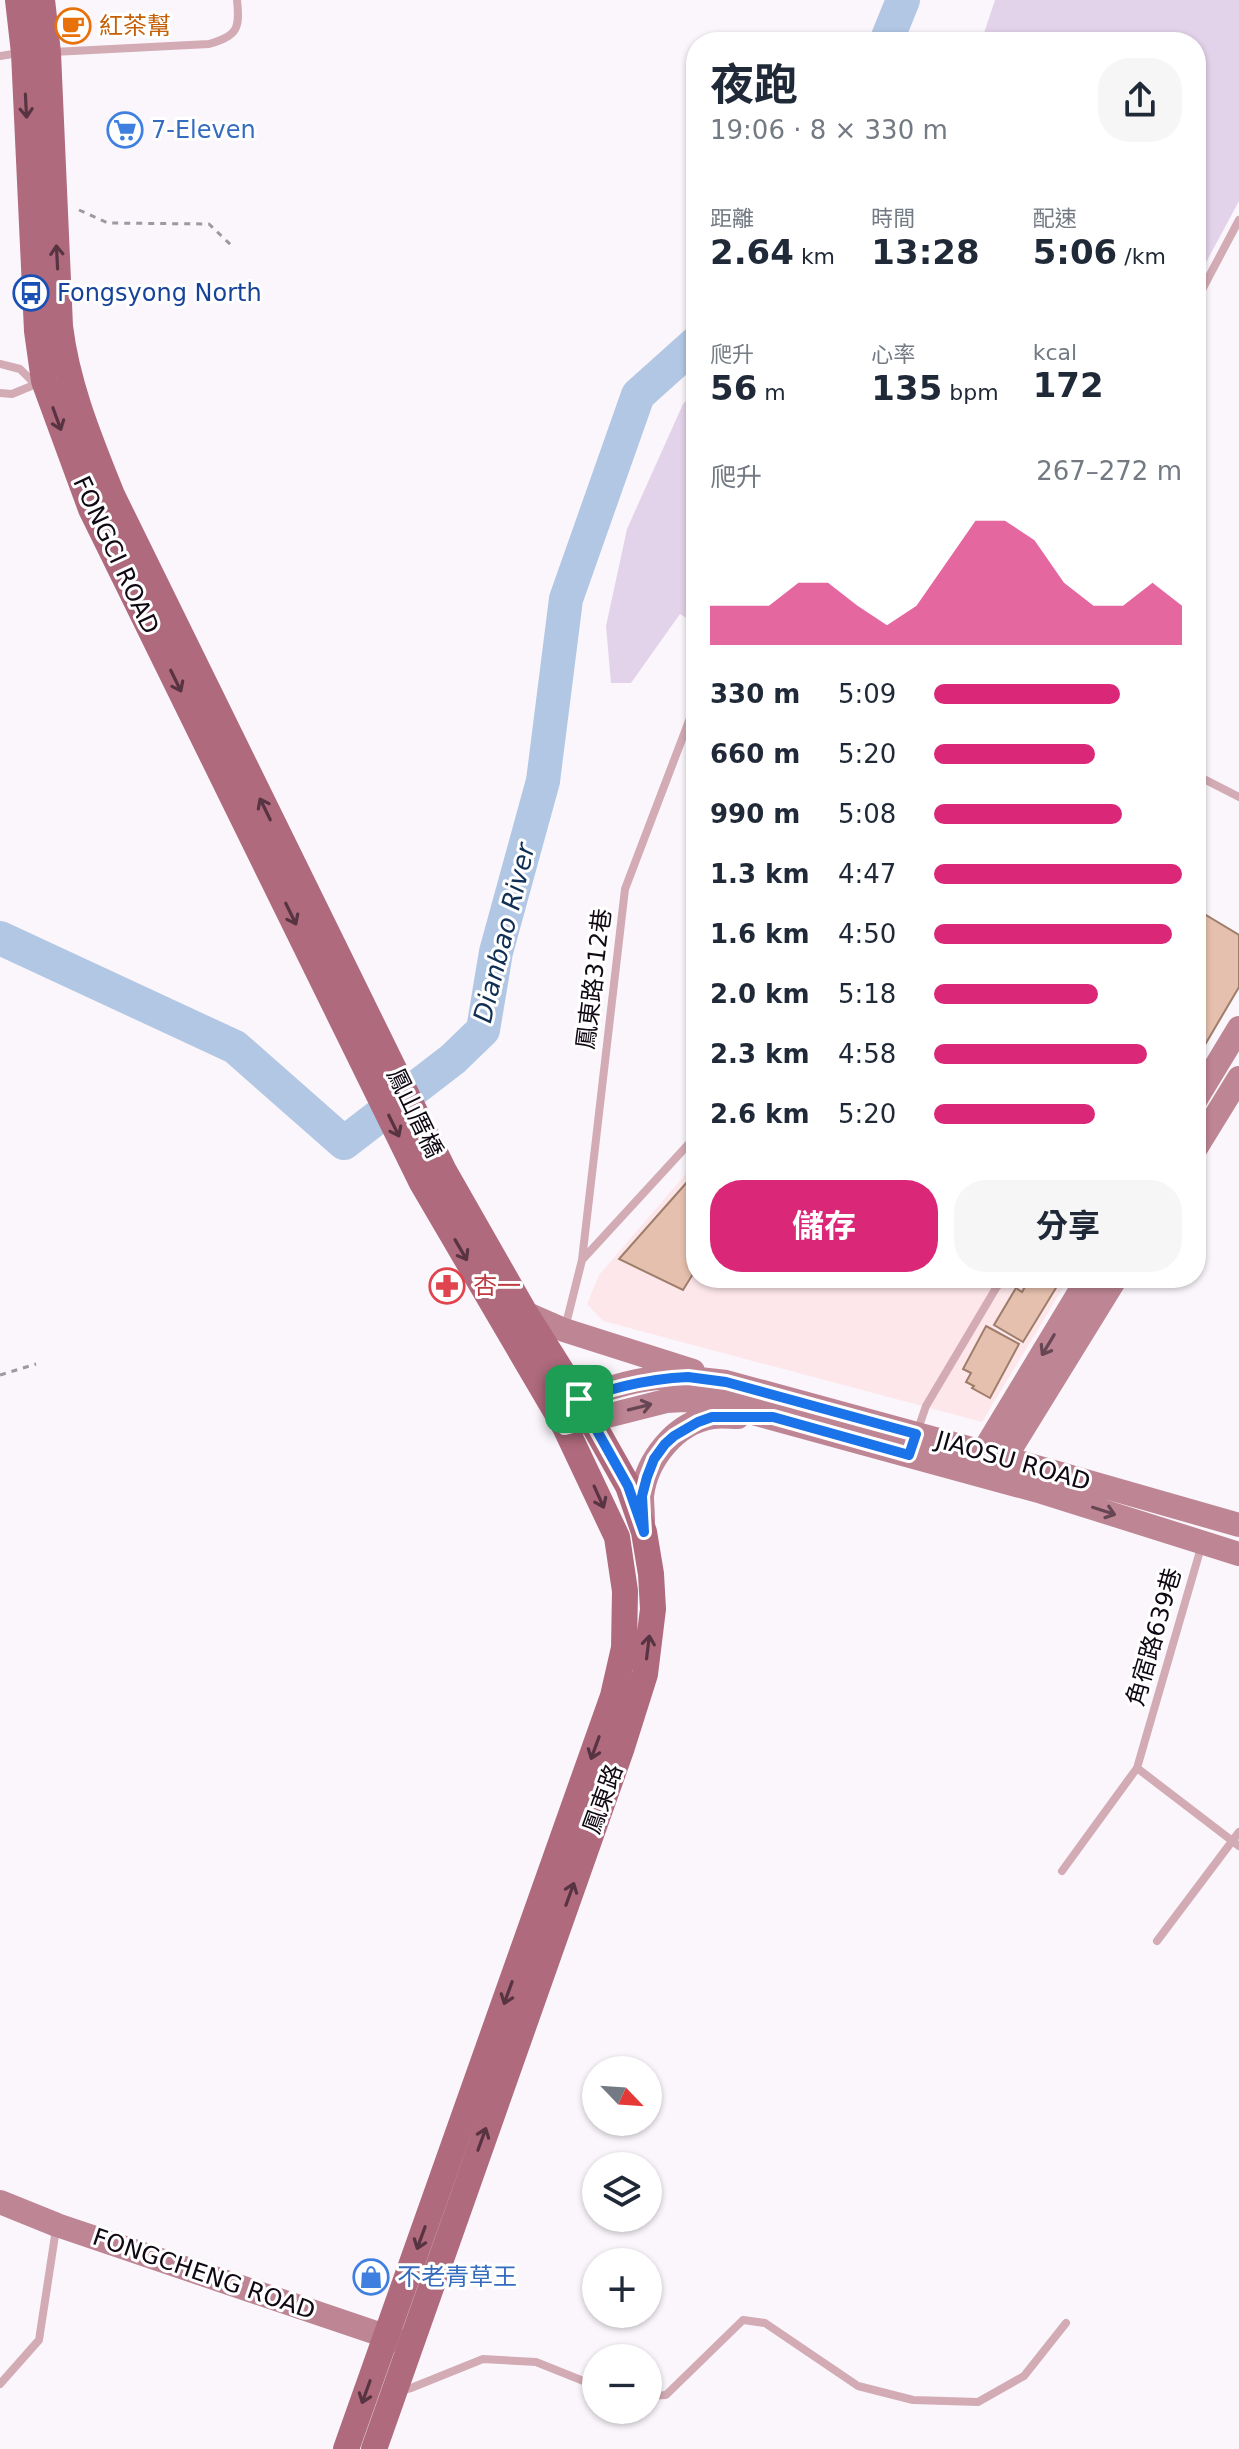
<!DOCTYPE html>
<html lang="zh-TW">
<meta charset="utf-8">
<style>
body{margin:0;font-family:"DejaVu Sans","Noto Sans TC",sans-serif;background:#f6f6f7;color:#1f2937;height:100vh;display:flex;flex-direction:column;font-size:30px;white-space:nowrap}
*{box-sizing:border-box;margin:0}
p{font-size:26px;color:#747a83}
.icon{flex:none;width:44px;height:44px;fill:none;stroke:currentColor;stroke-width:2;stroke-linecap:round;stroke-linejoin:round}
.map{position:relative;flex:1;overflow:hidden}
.details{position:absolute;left:686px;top:32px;width:520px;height:1256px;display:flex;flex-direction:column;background:#fff;border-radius:32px;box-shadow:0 2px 6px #0004}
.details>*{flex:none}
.needle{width:52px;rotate:115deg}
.tools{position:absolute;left:582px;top:2056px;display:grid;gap:16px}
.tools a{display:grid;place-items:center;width:80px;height:80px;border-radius:50%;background:#fff;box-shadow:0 2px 6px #0004;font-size:40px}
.pin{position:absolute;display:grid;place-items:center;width:68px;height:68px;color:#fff;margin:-34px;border-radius:16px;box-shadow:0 4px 12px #0006}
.round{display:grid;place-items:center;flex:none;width:84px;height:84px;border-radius:32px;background:#f6f6f7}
.summary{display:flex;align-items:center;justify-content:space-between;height:136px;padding:0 24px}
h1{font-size:44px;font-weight:700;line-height:60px}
.figures{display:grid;grid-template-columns:repeat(3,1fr);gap:12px;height:136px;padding:8px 24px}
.figures div{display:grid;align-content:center}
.figures b{font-size:34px;font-weight:700}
.figures small{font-size:22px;font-weight:400}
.figures p{font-size:22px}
.chart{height:224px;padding:16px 24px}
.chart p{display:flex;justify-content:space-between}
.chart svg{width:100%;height:144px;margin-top:8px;fill:#db2777;opacity:.7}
.action{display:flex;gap:16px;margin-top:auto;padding:16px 24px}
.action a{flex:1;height:92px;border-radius:32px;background:#db2777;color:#fff;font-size:32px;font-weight:700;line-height:92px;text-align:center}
.action a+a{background:#f6f6f7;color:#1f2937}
ul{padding:0 24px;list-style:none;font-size:26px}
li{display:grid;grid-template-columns:128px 96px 1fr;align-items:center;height:60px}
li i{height:20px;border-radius:10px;background:#db2777}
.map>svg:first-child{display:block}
.commercial{fill:#fde7eb}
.green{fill:#e3d3ea}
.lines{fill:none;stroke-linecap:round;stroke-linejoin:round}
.river{stroke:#b1c7e4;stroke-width:34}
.building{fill:#e6c0ae;stroke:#9f7d6b;stroke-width:2}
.path{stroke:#9e99a0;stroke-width:3;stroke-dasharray:6 6;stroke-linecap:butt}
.lane{stroke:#d3abb5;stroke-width:8}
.secondary{stroke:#be8595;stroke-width:24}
.primary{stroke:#af6a7d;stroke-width:26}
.oneway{stroke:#583443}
.oneway2{stroke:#674654}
.route-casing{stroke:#fff;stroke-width:16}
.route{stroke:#1a73e8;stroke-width:10}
.labels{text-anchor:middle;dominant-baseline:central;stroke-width:6;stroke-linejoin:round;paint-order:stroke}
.food-label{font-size:24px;fill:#c56008;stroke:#fff;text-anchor:start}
.shop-label{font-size:24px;fill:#366cbe;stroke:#fff;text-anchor:start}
.transit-label{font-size:24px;fill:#164399;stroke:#fff;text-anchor:start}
.street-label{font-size:24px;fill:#100813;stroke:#fff}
.health-label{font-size:24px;fill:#be3a42;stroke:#fff;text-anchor:start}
.water-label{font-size:26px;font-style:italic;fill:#0f2f54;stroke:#fff}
</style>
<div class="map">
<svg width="1239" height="2449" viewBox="0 0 1239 2449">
<rect width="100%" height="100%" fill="#faf6fc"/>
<path class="commercial" d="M696,1162V1278H1069L982,1422L603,1321L587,1304L599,1275Z"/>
<path class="green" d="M995,0H1239V201L1196,281V42H981Z
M696,391V624L680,614L631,683H611L606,626L627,529L683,404Z"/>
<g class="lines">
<path class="river" d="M886,42L903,0
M0,938L235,1047L344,1143L453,1059L483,1030L496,952L543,781L566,599L638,395L696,343"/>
</g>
<path class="building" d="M1196,909L1239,935V987L1196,1060Z
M696,1172V1269L683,1290L619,1259Z
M1030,1278H1062L1023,1342L994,1325L1016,1288L1022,1292Z
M986,1326L1019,1344L990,1398L972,1388L974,1386L966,1382L971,1373L963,1369Z"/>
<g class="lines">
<path class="path" d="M79,210L108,223L209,224L232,246
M0,1375L36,1364"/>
<path class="lane" d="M53,52L209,44C238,36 240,28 237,0
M0,56L19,53
M1196,301L1239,220
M0,364L20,369L36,385
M0,393L12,394L41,382
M1196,775L1239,797
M582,1260L625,889L692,713
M982,1278L997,1287
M565,1328L582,1260L696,1136
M917,1432L926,1406L1002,1278
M1202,1544L1137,1768L1239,1846
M1062,1871L1137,1768
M1157,1941L1239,1832
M0,2384L39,2340L56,2229
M399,2391L411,2388L483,2359L536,2362L596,2386
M648,2396L666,2395L743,2320L765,2323L858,2386L913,2400L978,2402L1024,2376L1066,2323"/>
<path class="secondary" d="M1196,1099L1239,1028
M1196,1148L1239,1078
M525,1313L564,1330L693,1371
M560,1407C590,1394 624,1381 657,1378C680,1376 703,1379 726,1382L1005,1458L1239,1525
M575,1424L666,1401L685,1400L723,1405L1042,1492L1239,1554
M979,1464L983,1452L1088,1278
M1001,1470L1005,1458L1116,1278
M643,1521C643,1513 642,1504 642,1496C646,1460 676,1422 713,1417C721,1416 730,1417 738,1417
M0,2202L57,2225L403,2342"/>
<path class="primary" d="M18,0L24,53L37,331L44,381L91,509L422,1183L565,1427L617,1537L625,1591L624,1648L613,1696L346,2449
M42,0L48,53L60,326C67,385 90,440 112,495L444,1171L525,1313L579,1399L628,1486L644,1532L651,1574L653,1609L645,1674L621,1750L374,2449"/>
</g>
<defs><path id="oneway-shaft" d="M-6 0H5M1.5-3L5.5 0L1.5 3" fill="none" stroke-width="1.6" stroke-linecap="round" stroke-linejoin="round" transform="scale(2)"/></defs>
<g class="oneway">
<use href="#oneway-shaft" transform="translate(26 106) rotate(87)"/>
<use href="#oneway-shaft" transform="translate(57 257) rotate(-93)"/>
<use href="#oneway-shaft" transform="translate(57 419) rotate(70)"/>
<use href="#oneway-shaft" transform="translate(176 681) rotate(64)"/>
<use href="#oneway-shaft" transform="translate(265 809) rotate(-116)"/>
<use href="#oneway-shaft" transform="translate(291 914) rotate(64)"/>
<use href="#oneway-shaft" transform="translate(394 1126) rotate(64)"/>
<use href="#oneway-shaft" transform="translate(461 1250) rotate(60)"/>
<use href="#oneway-shaft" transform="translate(599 1497) rotate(66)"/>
<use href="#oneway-shaft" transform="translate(648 1647) rotate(-83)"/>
<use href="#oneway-shaft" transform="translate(595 1748) rotate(110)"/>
<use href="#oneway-shaft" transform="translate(570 1894) rotate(-70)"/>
<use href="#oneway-shaft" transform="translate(508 1993) rotate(110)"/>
<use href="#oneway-shaft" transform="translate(482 2139) rotate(-70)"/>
<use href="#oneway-shaft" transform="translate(421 2238) rotate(110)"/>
<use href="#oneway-shaft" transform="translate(366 2392) rotate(110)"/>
</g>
<g class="oneway2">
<use href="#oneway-shaft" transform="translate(1048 1345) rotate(121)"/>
<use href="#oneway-shaft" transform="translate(640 1407) rotate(-14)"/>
<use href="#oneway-shaft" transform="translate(1104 1511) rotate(18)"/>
</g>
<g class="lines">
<defs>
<path id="route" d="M688,1377L726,1382L916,1434L909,1455L773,1417H712L698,1422L674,1436L665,1444L654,1459L647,1477L642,1496L644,1532L628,1486L591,1420L565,1427L554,1409C598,1391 641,1379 688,1377Z"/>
</defs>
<use href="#route" class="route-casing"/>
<use href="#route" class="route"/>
</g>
<defs>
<symbol id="cafe-ring" viewBox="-11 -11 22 22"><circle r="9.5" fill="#fff" stroke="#e8710a" stroke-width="1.5"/><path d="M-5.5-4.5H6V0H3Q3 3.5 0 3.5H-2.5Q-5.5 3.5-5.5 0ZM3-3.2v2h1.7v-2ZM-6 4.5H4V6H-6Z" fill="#e8710a"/></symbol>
<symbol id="supermarket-ring" viewBox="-11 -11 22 22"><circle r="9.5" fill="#fff" stroke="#3f7fe0" stroke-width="1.5"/><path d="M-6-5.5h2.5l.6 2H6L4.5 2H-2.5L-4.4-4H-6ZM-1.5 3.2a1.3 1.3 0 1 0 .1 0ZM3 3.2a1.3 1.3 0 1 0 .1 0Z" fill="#3f7fe0"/></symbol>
<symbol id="bus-ring" viewBox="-11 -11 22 22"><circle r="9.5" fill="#fff" stroke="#1a4fb4" stroke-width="1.5"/><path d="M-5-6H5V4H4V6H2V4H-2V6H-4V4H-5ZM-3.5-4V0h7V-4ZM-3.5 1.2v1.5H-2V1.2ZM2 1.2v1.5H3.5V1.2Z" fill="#1a4fb4"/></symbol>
<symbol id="pharmacy-ring" viewBox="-11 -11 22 22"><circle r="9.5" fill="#fff" stroke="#e0444e" stroke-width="1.5"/><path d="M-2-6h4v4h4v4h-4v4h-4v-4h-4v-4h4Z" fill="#e0444e"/></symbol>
<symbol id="shop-ring" viewBox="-11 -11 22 22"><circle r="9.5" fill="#fff" stroke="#3f7fe0" stroke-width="1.5"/><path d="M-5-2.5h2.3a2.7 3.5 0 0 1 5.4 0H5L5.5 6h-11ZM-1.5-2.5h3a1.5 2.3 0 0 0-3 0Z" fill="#3f7fe0"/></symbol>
</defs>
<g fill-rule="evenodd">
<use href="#cafe-ring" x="53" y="6" width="40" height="40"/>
<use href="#supermarket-ring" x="105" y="110" width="40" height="40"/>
<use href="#bus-ring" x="11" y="273" width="40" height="40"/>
<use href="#pharmacy-ring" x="427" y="1266" width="40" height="40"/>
<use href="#shop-ring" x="351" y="2257" width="40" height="40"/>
</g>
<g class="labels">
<g class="food-label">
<text x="99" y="26">紅茶幫</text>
</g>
<g class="shop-label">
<text x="151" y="130">7-Eleven</text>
<text x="397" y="2277">不老青草王</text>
</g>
<g class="transit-label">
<text x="57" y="293">Fongsyong North</text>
</g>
<g class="street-label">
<text transform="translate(116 555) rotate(65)">FONGCI ROAD</text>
<text transform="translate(594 979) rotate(-83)">鳳東路312巷</text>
<text transform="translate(415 1113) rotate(64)">鳳山厝橋</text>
<text transform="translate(1013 1461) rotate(16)">JIAOSU ROAD</text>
<text transform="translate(1154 1637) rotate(-74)">角宿路639巷</text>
<text transform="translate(603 1799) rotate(-70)">鳳東路</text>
<text transform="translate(204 2274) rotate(19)">FONGCHENG ROAD</text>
</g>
<g class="health-label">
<text x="473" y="1286">杏一</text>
</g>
<g class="water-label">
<text transform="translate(504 933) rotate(-76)">Dianbao River</text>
</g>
</g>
</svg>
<div class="tools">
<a><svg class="needle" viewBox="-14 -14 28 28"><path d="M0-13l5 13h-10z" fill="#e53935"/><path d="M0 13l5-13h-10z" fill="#747a83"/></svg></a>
<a><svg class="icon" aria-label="layers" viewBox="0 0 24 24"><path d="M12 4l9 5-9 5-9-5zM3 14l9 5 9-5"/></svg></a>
<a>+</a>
<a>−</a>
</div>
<div class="pin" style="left:579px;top:1399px;background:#1e9e55"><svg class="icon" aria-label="arrive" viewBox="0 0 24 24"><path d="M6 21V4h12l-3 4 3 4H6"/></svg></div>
<section class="details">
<div class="summary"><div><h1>夜跑</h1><p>19:06 · 8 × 330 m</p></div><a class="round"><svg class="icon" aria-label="share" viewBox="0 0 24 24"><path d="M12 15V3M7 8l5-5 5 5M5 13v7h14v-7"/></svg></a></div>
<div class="figures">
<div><p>距離</p><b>2.64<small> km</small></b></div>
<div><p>時間</p><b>13:28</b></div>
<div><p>配速</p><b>5:06<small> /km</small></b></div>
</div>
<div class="figures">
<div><p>爬升</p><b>56<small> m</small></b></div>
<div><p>心率</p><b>135<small> bpm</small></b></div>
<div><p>kcal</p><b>172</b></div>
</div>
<div class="chart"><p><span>爬升</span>267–272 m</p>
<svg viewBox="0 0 160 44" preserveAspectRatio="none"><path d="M0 44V32L10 32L20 32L30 25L40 25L50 32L60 38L70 32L80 19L90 6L100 6L110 12L120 25L130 32L140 32L150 25L160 32V44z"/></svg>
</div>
<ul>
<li><b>330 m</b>5:09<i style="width:75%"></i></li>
<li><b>660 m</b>5:20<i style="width:65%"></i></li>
<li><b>990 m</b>5:08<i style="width:76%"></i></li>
<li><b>1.3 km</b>4:47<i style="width:100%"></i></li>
<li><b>1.6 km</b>4:50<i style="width:96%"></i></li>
<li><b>2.0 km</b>5:18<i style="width:66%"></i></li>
<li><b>2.3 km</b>4:58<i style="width:86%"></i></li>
<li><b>2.6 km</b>5:20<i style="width:65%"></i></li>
</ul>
<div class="action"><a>儲存</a><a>分享</a></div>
</section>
</div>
